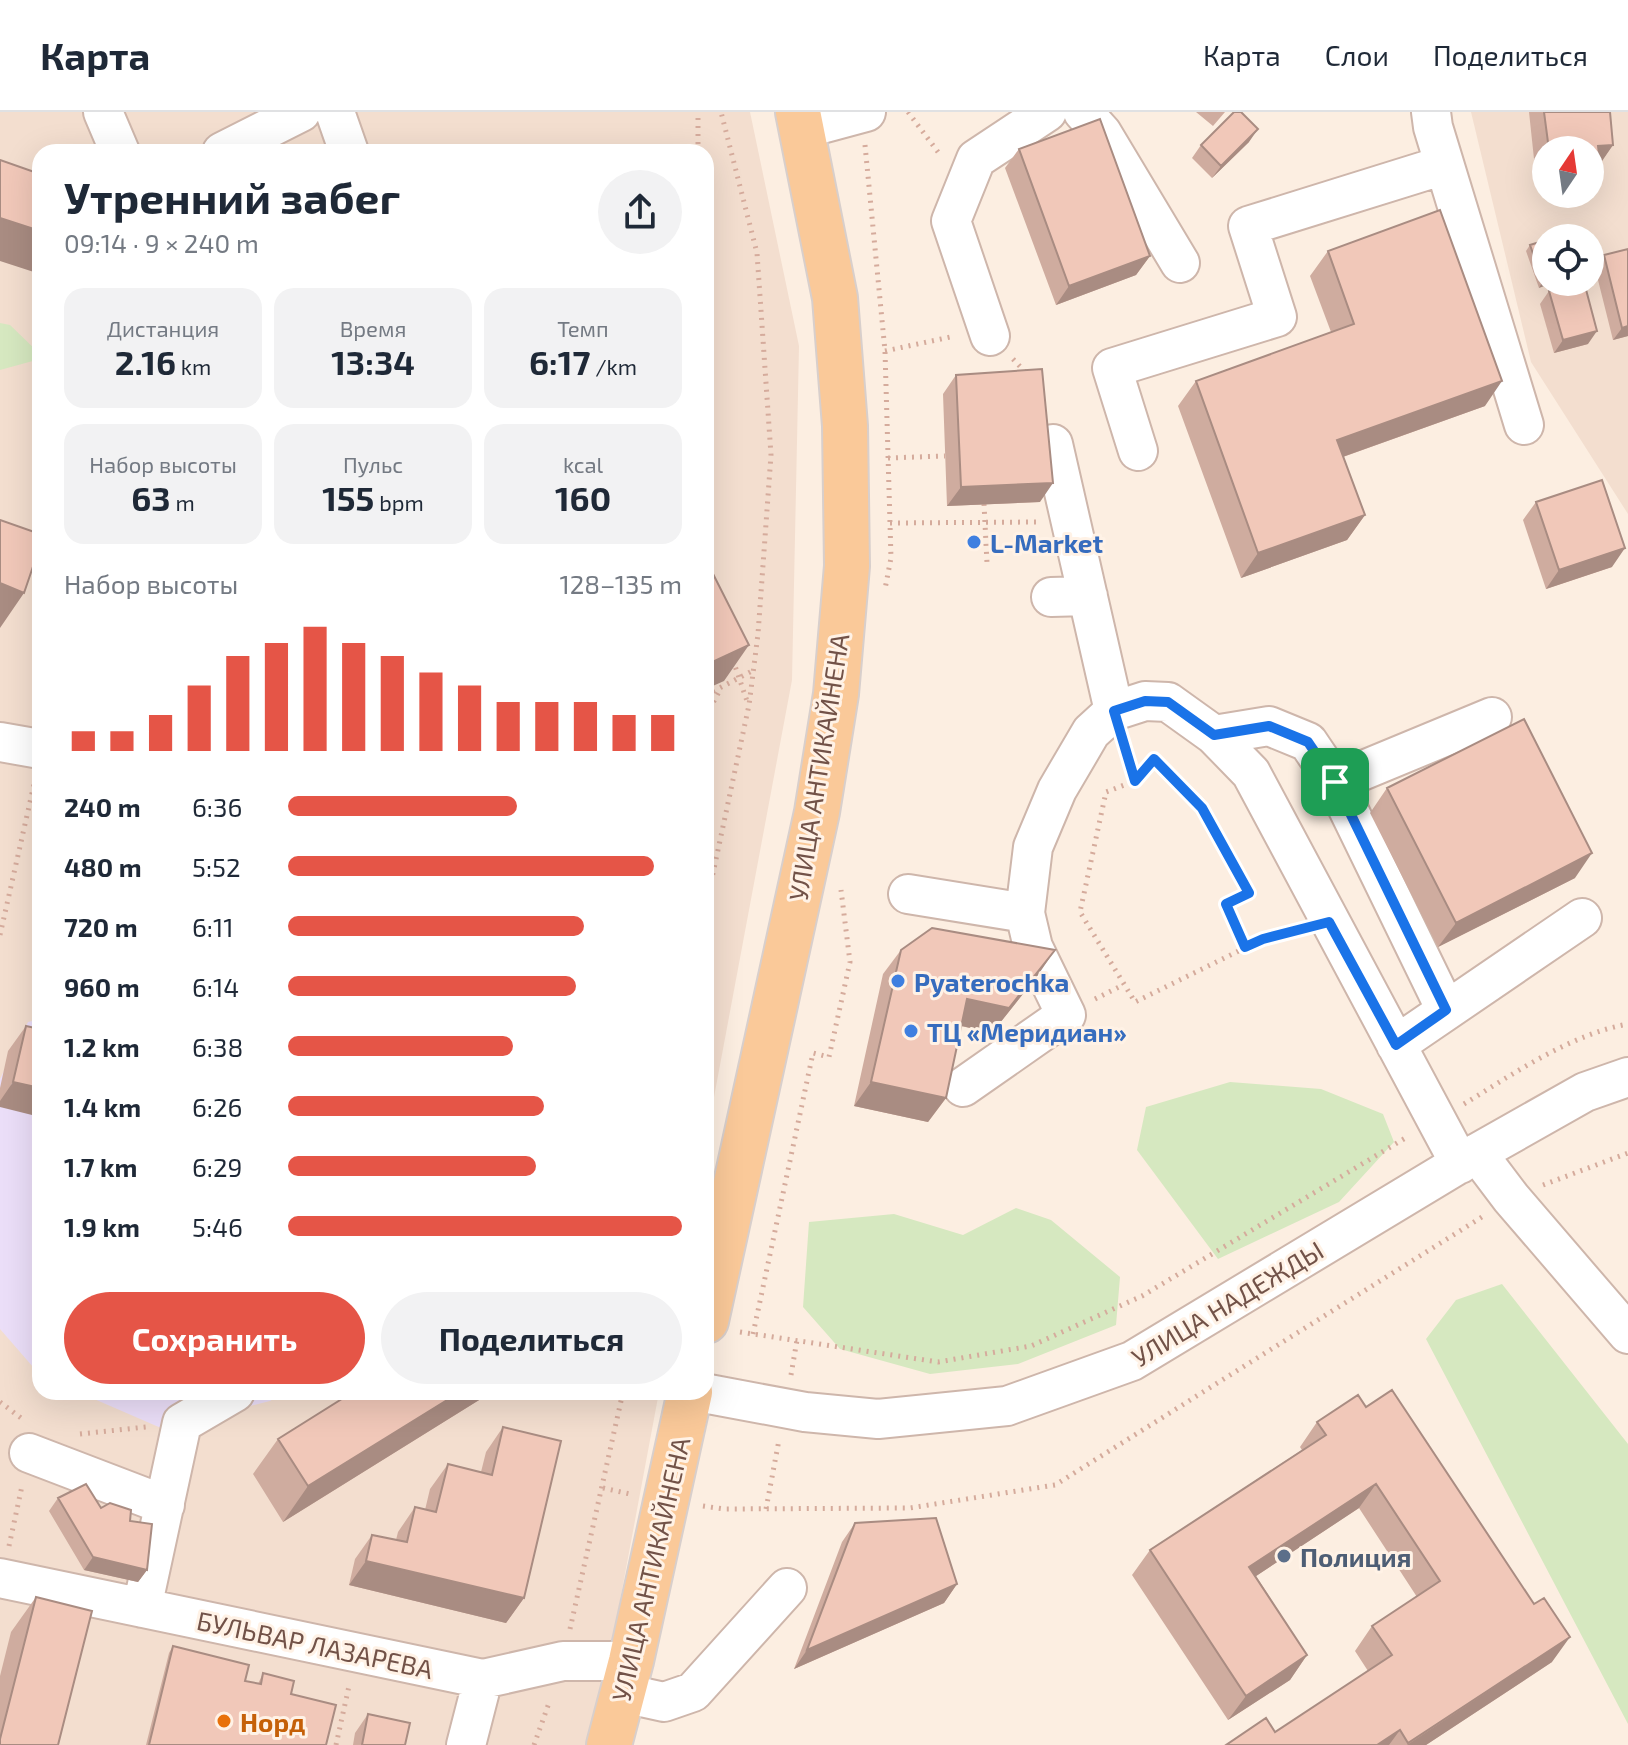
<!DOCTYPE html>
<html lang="ru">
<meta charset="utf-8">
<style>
body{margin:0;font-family:"Exo 2",sans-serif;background:#f2f2f3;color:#1f2937;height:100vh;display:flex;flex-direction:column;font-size:30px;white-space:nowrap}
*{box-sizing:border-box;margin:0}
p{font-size:26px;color:#747a83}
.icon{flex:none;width:44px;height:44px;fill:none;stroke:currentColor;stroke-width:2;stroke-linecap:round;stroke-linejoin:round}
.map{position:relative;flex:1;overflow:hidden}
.drawer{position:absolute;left:32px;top:32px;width:682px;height:1256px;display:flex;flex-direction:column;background:#fff;border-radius:24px;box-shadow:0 8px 32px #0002}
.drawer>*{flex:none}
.needle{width:52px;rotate:13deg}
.buttons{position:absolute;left:1532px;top:24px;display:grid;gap:16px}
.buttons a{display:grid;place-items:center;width:72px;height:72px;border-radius:50%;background:#fff;box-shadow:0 8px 32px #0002;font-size:40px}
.pin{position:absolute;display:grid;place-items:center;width:68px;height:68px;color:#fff;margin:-34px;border-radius:16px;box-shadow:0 4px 12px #0006}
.round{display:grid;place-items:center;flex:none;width:84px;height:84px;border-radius:42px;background:#f2f2f3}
.summary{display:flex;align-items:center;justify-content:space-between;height:136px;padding:0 32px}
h1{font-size:44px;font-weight:700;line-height:60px}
.metrics{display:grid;grid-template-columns:repeat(3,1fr);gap:12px;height:136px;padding:8px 32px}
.metrics div{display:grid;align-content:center;border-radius:20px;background:#f2f2f3;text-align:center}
.metrics b{font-size:34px;font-weight:700}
.metrics small{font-size:22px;font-weight:400}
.metrics p{font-size:22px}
.chart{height:224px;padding:16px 32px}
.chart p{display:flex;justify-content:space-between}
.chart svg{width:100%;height:144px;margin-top:8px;stroke:#e55547;stroke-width:6}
.action{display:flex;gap:16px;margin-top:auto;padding:16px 32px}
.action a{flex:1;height:92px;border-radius:48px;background:#e55547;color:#fff;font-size:32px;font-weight:700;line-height:92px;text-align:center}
.action a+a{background:#f2f2f3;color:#1f2937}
ul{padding:0 32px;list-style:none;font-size:26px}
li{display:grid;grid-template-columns:128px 96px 1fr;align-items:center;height:60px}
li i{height:20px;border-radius:10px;background:#e55547}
header{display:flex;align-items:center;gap:48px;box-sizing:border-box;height:112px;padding:0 40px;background:#fff;border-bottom:2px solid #e0e1e3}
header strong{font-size:38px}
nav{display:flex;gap:44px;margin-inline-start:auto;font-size:28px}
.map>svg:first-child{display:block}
.residential{fill:#f3decf;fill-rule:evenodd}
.education{fill:#ebdef8}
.green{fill:#d6e8c0}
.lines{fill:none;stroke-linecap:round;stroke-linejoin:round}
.minor-casing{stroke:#ceb6ab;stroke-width:42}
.major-casing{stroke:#d8cfcc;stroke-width:48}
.path{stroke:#d5ab9c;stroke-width:5;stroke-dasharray:2 6;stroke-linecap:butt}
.minor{stroke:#fff;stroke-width:38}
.major{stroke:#fac999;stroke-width:44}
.wall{fill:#cfac9f}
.shaded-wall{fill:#a98c82}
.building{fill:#f1c8b9;stroke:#a98c82;stroke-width:2}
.route-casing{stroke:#fff;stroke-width:16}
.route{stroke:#1a73e8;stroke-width:10}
.shop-dot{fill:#3f7fe0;stroke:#fff2e6;stroke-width:3}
.service-dot{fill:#5c6f8a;stroke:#fff2e6;stroke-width:3}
.food-dot{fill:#e8710a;stroke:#fff2e6;stroke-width:3}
.labels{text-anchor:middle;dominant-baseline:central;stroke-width:6;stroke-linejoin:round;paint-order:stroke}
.shop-label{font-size:26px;font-weight:bold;fill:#366cbe;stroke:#fff2e6;text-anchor:start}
.street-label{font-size:26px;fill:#725248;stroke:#fff2e6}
.service-label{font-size:26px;font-weight:bold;fill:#4e5e75;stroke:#fff2e6;text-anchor:start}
.food-label{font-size:26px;font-weight:bold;fill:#c56008;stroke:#fff2e6;text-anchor:start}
</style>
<header>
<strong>Карта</strong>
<nav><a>Карта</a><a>Слои</a><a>Поделиться</a></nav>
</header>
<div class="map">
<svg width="1628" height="1633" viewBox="0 0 1628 1633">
<rect width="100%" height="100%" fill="#fceee1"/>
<path class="residential" d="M0,0H750L799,234L792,568L706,1028V40H40V1280H659L593,1633H0Z
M1471,0H1628V402L1531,250ZM1546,38H1590V82H1546ZM1546,126H1590V170H1546Z"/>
<path class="education" d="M40,907V1263L0,1217V967L28,910Z
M78,1280H285L270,1289L161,1316Z"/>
<path class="green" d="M0,211L10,213L40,242V247L0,258Z
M1230,970L1321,977L1383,1002L1394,1030L1339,1090L1218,1147L1137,1038L1146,995Z
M1016,1096L1051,1108L1120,1165L1116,1213L1018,1252L930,1262L840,1237L803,1195L809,1110L894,1102L963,1123Z
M1502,1172L1628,1332V1612L1426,1227L1456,1188Z"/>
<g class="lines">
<defs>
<path id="minor" d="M103,0L120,40
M335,0L349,40
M1083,0L1102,21L1180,151
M1431,0L1433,15L1524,313
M803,17L866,0
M222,40L301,0
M990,224L951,109L976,47L1047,0
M1053,332L1114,599
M1138,339L1112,256L1277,205L1248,114L1444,53
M1051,485L1088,484
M1214,623L1269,614L1308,630L1335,670L1492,605
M0,630L40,637
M1335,670L1446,898
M908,782L1025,801
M1396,933L1582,806
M963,975L1066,903L1033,835L1025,801L1033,735L1057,678L1091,620L1114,599L1145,589L1168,590L1214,623L1251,661L1460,1052
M1477,1041L1511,1086L1628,1222
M698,1280L805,1300L878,1307L1007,1294L1132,1249L1477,1041L1585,980L1628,965
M29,1341L165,1393
M0,1466L483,1567L563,1549H631
M142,1496L182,1311L235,1280
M623,1581L664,1590L693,1580L787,1476
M466,1633L483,1567"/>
<path id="major" d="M706,1209L817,700L836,582L847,454L845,314L835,186L798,0
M609,1633L631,1549L690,1280"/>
</defs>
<use href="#minor" class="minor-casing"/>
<use href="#major" class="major-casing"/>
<path class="path" d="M908,0L941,44
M865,33L885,239L891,446L885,477
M698,40V0
M885,239L955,224
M1013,247L1028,263
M888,346L945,344
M984,392L987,451
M890,411L1037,410
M733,548L748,592
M706,583L754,558
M706,604L721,576
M1125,635L1135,669L1106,680L1080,800L1135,890L1263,827L1297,818
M1136,668L1154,647L1202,696L1249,781L1226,792L1245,835
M706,794L749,593L758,522L771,343L757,141L721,0
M0,823L35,668
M1095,887L1123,873
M1464,992C1513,962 1571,922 1628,912
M1543,1073L1628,1041
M740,1220L938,1250L1031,1234L1142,1184L1407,1025
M753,1222L813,941L829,945L850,850L841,778
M791,1263L797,1228
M0,1290L25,1309
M80,1322L146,1315
M603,1376L630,1382
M703,1394L724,1397L910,1396L1055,1373L1485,1103
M766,1397L779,1328
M9,1434L22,1374
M570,1517L623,1280
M336,1633L349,1574
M534,1633L550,1588"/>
<use href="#minor" class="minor"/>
<use href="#major" class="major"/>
</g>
<path class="wall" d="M1196,0H1225L1213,14Z
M1529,0H1610L1613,33L1599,52L1590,38H1546V74L1537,75Z
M1249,30L1212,66L1192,46L1201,33Z
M1019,37L1150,144L1136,163L1056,193L1005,56Z
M1530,133L1546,170L1539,176L1526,139Z
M1328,139L1485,294L1343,345L1365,403L1347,428L1241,466L1178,294L1196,269L1331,220L1310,164Z
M1604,143L1628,224L1613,228L1595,156Z
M1549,179L1588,232L1554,241L1540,192Z
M956,263L1040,390L947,394L943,282Z
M1536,390L1612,455L1546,477L1523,408Z
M1387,676L1575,766L1438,835L1370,701Z
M901,838L1038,863L992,921L961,914L946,986L928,1010L854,994L883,862Z
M26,914L40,917L0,995V976L8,939Z
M353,1280H492L283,1410L253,1362L278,1327Z
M1366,1295L1552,1550L1426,1633H1226L1275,1620L1368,1559L1355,1539L1372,1514L1417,1485L1359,1396L1256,1464L1307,1543L1290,1568L1228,1608L1132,1463L1150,1438L1302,1338L1300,1335L1317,1310Z
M503,1315L524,1486L506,1511L349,1473L355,1447L372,1423L396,1428L398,1420L415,1395L425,1398L430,1377L448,1352L481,1360L486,1340Z
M58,1386L101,1396L130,1409L147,1458L138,1470L84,1458L49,1399Z
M855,1411L957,1472L944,1491L794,1557L842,1430Z
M36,1485L0,1633V1564L11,1520Z
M173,1534L245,1569L258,1572L263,1561L291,1582L326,1633H146L169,1541Z
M368,1602L405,1633H353L355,1621Z"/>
<path class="shaded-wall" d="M1258,17L1249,30L1212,66L1221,54Z
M1613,33L1600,52L1590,65V46L1598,34Z
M1546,62V74L1537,75Z
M0,106L40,119V162L0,149Z
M1150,144L1136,163L1056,193L1069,174Z
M1546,168V170H1555L1539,176L1543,169Z
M1628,214V224L1613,228L1622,216Z
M1597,219L1588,232L1554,241L1563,228Z
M1502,269L1485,294L1320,353L1337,328Z
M1053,371L1040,390L947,394L961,375Z
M1365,403L1347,428L1241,466L1258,441Z
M1625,436L1612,455L1546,477L1559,458Z
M0,471L24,481L0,516Z
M749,533L724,569L706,577V553Z
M1592,741L1575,766L1438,835L1456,811Z
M1055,838L1038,863L992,921L949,911L967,887Z
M13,970L40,976V1005L0,995V989Z
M871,970L946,986L928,1010L854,994Z
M460,1280H492L283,1410L308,1374Z
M1376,1372L1359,1396L1232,1480L1249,1455Z
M93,1445L147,1458L138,1470L84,1458Z
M366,1449L524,1486L506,1511L349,1473Z
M957,1472L944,1491L794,1557L807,1538Z
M1570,1525L1552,1550L1426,1633H1407Z
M1307,1543L1290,1568L1228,1608L1246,1584Z
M1400,1618L1389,1633H1377Z"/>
<path class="building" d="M1234,0H1241L1258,17L1221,54L1201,33Z
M1544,0H1610L1613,33L1598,34L1600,51L1590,52V38H1549Z
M1100,7L1150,144L1069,174L1019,37Z
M0,48L40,62V119L0,106Z
M1440,98L1502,269L1337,328L1365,403L1258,441L1196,269L1354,212L1328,139Z
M1546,128V168L1543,169L1530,133Z
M1628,137V214L1622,216L1604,143Z
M1580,170H1584L1597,219L1563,228L1549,179Z
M1042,257L1053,371L961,375L956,263Z
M1602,368L1625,436L1559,458L1536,390Z
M0,408L40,422V434L24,481L0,471Z
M706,448L749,533L706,553Z
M1524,607L1592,741L1456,811L1387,676Z
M932,816L1055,838L1009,896L967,887L946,986L871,970L901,838Z
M26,914L40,917V976L13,970Z
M1392,1278L1534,1492L1544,1486L1570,1525L1408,1631L1400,1618L1377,1633H1226L1266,1606L1275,1620L1392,1543L1372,1514L1440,1469L1376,1372L1249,1455L1307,1543L1246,1584L1150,1438L1326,1323L1317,1310L1358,1283L1366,1295Z
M353,1280H460L308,1374L278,1327Z
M503,1315L561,1329L524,1486L366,1449L372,1423L407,1430L415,1395L436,1400L448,1352L492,1363Z
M86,1372L101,1396L110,1391L131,1398L130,1409L152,1412L147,1458L93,1445L58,1386Z
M936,1406L957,1472L807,1538L855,1411Z
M36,1485L92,1499L58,1633H0V1627Z
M173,1534L249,1553L245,1569L261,1572L263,1561L294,1569L291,1582L336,1593L326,1633H149Z
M368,1602L410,1611L405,1633H362Z"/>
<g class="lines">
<defs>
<path id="route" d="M1145,589L1168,590L1214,623L1269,614L1308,630L1335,670L1446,898L1396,933L1329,810L1263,827L1245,835L1226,792L1249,781L1202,696L1154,647L1135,669L1114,599Z"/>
</defs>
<use href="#route" class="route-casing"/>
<use href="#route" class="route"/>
</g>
<g class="shop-dot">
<circle cx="974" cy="430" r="8"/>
<circle cx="898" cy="869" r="8"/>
<circle cx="911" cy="919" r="8"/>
</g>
<circle class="service-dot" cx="1284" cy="1444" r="8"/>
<circle class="food-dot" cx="224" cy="1609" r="8"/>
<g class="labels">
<g class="shop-label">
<text x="990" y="430">L-Market</text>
<text x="914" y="869">Pyaterochka</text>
<text x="927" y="919">ТЦ «Меридиан»</text>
</g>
<g class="street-label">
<text transform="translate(818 655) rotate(-81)">УЛИЦА АНТИКАЙНЕНА</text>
<text transform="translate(1227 1191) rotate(-31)">УЛИЦА НАДЕЖДЫ</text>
<text transform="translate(650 1457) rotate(-77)">УЛИЦА АНТИКАЙНЕНА</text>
<text transform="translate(315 1532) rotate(12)">БУЛЬВАР ЛАЗАРЕВА</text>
</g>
<g class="service-label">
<text x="1300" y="1444">Полиция</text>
</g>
<g class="food-label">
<text x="240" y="1609">Норд</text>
</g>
</g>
</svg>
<div class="buttons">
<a><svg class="needle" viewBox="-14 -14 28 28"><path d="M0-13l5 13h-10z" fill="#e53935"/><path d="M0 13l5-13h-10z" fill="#747a83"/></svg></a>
<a><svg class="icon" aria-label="locate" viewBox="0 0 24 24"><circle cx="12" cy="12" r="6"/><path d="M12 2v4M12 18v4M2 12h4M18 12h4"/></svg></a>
</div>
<div class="pin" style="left:1335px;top:670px;background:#1e9e55"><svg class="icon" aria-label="arrive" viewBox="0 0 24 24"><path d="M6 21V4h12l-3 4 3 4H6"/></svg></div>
<section class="drawer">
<div class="summary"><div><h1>Утренний забег</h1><p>09:14 · 9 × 240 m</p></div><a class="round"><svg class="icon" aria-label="share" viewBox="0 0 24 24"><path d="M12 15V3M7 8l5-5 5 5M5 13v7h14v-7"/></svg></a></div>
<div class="metrics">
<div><p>Дистанция</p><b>2.16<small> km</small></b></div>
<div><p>Время</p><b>13:34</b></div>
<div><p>Темп</p><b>6:17<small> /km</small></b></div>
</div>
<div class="metrics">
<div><p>Набор высоты</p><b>63<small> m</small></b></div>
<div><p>Пульс</p><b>155<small> bpm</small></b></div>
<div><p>kcal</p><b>160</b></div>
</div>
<div class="chart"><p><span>Набор высоты</span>128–135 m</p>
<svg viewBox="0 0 160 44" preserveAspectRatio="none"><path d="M5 44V38M15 44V38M25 44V33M35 44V24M45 44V15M55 44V11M65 44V6M75 44V11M85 44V15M95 44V20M105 44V24M115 44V29M125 44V29M135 44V29M145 44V33M155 44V33"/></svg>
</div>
<ul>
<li><b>240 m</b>6:36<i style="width:58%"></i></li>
<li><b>480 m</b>5:52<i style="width:93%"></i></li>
<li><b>720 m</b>6:11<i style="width:75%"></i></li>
<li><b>960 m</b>6:14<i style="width:73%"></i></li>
<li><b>1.2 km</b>6:38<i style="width:57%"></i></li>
<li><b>1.4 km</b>6:26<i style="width:65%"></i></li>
<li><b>1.7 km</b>6:29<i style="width:63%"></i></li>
<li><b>1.9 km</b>5:46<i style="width:100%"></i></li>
</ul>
<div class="action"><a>Сохранить</a><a>Поделиться</a></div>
</section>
</div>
